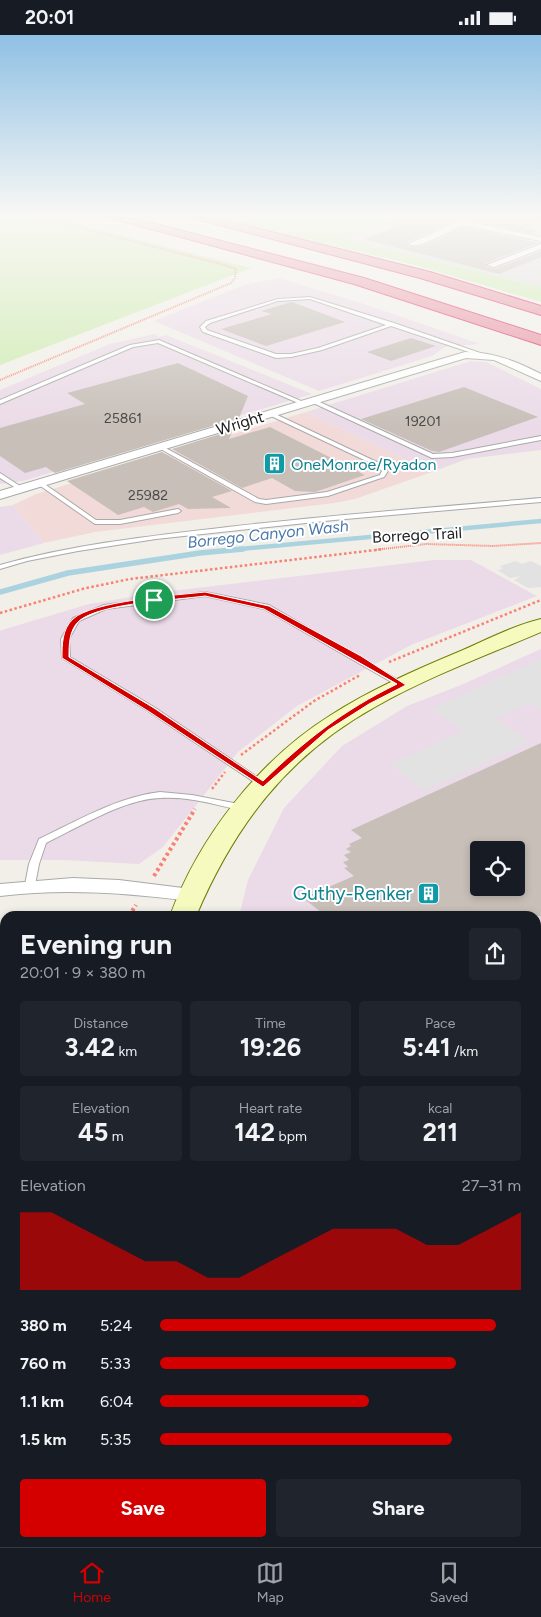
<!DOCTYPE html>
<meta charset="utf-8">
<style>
body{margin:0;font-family:Figtree,sans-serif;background:#20242c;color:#f1f3f6;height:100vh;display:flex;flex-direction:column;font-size:19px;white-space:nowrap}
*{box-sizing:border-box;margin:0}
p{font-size:16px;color:#9ea1a6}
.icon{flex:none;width:28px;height:28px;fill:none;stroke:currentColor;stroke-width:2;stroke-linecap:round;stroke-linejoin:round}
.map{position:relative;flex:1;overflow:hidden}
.details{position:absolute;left:0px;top:876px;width:541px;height:636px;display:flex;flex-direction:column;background:#171b24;border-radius:15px 15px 0 0;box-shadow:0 2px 8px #0003}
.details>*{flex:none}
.controls{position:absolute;left:470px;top:806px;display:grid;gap:10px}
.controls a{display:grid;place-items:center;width:55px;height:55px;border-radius:5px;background:#171b24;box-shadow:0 2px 8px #0003;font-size:25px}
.pin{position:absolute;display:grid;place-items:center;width:42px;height:42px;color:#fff;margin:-21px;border:2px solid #fff;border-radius:50%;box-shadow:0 1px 5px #0007}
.round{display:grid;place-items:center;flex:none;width:52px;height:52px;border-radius:5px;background:#20242c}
.headline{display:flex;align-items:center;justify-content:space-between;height:85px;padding:0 20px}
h1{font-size:28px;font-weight:700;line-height:38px}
.metrics{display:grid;grid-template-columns:repeat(3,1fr);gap:8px;height:85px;padding:5px 20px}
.metrics div{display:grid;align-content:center;border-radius:5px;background:#20242c;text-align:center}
.metrics b{font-size:25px;font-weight:700}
.metrics small{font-size:14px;font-weight:400}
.metrics p{font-size:14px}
.chart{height:140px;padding:10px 20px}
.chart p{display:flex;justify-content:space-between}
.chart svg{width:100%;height:90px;margin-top:5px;fill:#d40000;opacity:.7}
.action{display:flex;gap:10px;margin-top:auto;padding:10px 20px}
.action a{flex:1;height:58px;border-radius:5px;background:#d40000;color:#fff;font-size:20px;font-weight:700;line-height:58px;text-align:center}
.action a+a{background:#20242c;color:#f1f3f6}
ul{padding:0 20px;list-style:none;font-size:16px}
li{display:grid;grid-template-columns:80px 60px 1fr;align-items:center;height:38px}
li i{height:12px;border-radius:6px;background:#d40000}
.status{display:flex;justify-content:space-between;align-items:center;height:35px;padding:0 25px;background:#171b24;direction:ltr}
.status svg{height:14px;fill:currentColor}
.menu{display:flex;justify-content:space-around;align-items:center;height:70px;border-top:1px solid #363941;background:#171b24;font-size:14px;color:#9ea1a6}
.menu a{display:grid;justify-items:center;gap:2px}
.menu .on{color:#d40000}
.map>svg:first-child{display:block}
.residential{fill:#e0dfdf}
.commercial{fill:#f2dad9}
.industrial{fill:#ebdbe8;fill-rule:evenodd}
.grass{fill:#cdebb0}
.parking{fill:#e2e2e2}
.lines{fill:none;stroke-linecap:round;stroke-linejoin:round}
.stream-far1{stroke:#aad3df;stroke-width:4.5}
.stream{stroke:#aad3df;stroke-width:5.5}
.building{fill:#c7bfb8;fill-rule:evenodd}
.lane-casing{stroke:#a9a9a9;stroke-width:2}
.street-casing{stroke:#a9a9a9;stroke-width:2}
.secondary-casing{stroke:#707d05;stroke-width:2}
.primary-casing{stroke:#a06b00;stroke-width:3}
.highway-casing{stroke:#dc2a67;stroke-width:2}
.path-far3{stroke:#fa8072;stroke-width:2;stroke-dasharray:1 1;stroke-linecap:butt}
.path-far2{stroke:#fa8072;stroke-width:2.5;stroke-dasharray:2.5 2.5;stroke-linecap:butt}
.path-far1{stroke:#fa8072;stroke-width:4;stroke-dasharray:3 3;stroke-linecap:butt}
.path{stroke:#fa8072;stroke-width:5;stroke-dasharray:4 4;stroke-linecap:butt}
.lane{fill:#fff;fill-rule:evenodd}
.street{fill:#fff;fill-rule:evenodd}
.secondary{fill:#f7fabf;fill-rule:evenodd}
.primary{fill:#fcd6a4;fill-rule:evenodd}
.highway{fill:#e892a2;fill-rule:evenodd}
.route{fill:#d40000;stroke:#fff;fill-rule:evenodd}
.labels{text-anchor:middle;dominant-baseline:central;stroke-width:4;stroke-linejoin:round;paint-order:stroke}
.far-number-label{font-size:14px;fill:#4b4948}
.far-street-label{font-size:16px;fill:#222;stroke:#fff}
.far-culture-label{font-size:16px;fill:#0d838f;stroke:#fff;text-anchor:start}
.far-water-label{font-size:16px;font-style:italic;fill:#4a7aab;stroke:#fff}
.culture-label{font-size:19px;fill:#0d838f;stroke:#fff;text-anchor:end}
</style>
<div class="status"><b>20:01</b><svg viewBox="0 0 49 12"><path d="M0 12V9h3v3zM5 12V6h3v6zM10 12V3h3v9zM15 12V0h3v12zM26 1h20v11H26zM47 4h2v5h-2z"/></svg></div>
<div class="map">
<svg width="541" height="1512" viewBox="0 0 541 1512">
<rect width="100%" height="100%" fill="#f2efe9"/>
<path class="residential" d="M399,181H541V252L344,204Z"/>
<path class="commercial" d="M306,377L432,437L355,464L334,468L95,497L44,508L13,470L36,459Z"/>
<path class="industrial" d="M279,243L364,269L480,309L445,312L432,321L319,356L154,286L244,250Z
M155,299L159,302L166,300L312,359L23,446L0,449V355L110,309Z
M471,326L486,327L541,354V415L467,424L432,437L306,377Z
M13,470L44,508L0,520V472Z
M434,525H471L537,561L411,610L297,671L238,717L163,812L139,829L64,825H0V596L2,595L89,569L155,558Z
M541,614V1171L536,1174V881H239L248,845L284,773L342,711L407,671L461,650ZM479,815H516V852H479Z"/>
<path class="grass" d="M0,181H45L251,233L0,330Z
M223,181H399L345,204L541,252V267L415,230L222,184Z"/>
<path class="parking" d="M516,526L522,529L531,526L541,531V552L528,553L514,545L521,541L510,543L497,535L503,534L500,531Z
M541,624V675L530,668L495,683L530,707L423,756L391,729L463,696L431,674Z"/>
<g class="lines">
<path class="stream-far1" d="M230,515L541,486"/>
<path class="stream" d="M0,557L68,538L200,518L243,514"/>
</g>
<path class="building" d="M422,181H464L407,207V211L413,212L428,209L463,192L538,208L486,228V232L495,234L541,216V222L499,239L364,204L395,193L391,192Z
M478,181H503L535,188L523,193L536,196L530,198L476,186Z
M292,267L345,287L266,311L221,294L272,279L261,276Z
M411,303L436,311L391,326L367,317Z
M178,328L248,361L239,383L55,438L46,432L25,438L0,421V393L85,369L67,358Z
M464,352L538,382L439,417L432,416L361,384Z
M270,392L365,440L315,457L295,456L272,443L242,453L172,414L233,395L229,404Z
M162,417L232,456L212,462L231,473L188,474L179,469L153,477L144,472L118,480L67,446Z
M541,708V881H326L303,863L354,841L344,833L348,832L343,827L349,825L344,820L351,817L346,814L351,811L349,809L362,803L351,795ZM479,815H516V852H479Z"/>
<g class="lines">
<defs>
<path id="lane" d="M310,262L394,288L483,319L478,320L391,291L322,315L291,322L276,323L203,297L200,292L206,286L278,264ZM310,264L386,290L318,313L291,319H276L207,295L205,292L210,288L278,266Z
M159,305L308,369L303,370L158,308L133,312L0,369V365L130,310Z
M313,364L433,419L452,418L541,401V405L452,422L432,423L311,367L310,366Z
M271,377L381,429L388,436L384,442L328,461L266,469L255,467L157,412L162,411L259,464L266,465L327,457L380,440L382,436L377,431L269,380V378Z
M0,438L23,453V455H19L0,443Z
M39,448H43L96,485H120L178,474L181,476L178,478L120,489H95L39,450Z
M541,463V467L334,485L156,504L78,516L27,526L0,534V530C75,509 151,501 228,492C332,480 436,472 541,463Z
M205,557L269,570L407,650L406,652H400L264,574L205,561L106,574L79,586L69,604L70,622L154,672L266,748L267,750L263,753L148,676L62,623L61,604L73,583L104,570Z
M160,757L192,760L244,770L248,773L244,776C217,770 188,761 160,763C124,764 79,792 46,808L39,829L35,850L33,852H27L25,850L29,829L39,804C77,786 117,762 160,757Z"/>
<path id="street" d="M470,181L477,183L471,187L541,202V206L463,190C452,194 418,216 408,209Z
M541,209V214L494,232L487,230Z
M465,317C493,317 516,326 541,339V346L494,325L466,323L0,464V456Z
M73,843L119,845L191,854L198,855L201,860L198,865L191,866C127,858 65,853 0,861V849Z"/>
<path id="secondary" d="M541,584V597C485,621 427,642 375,672C287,721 235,790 196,881H170C199,802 259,725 331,680C370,655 413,636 456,618C484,606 512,591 541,584Z
M413,1508H487L489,1512H414Z"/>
<path id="primary" d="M541,1277V1314L536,1316V1279Z
M541,1389V1432L536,1434V1391Z
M167,1508H218L216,1512H165Z
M364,1508H415L413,1512H362Z"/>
<path id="highway" d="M103,181H125L364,243L541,300V310L354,249Z
M185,181H208L430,237L541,271V280L420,243Z"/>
</defs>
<use href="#lane" class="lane-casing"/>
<use href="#street" class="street-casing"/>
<use href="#secondary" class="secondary-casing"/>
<use href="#primary" class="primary-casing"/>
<use href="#highway" class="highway-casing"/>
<path class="path-far3" d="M0,345L231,248L235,243L236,234L221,229L34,181
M374,515L426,509L493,511L541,508"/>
<path class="path-far2" d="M0,578L86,553L130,544L384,514
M389,627L541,565
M241,720L314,666L360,640
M212,754L225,737"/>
<path class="path-far1" d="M154,841L195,774
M129,881L136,870
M0,912L5,916
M5,916L2,921L5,930
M0,967H5"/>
<path class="path" d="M0,1376L5,1375"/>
<use href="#lane" class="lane"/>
<use href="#street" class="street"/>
<use href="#secondary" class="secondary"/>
<use href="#primary" class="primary"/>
<use href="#highway" class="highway"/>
</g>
<linearGradient id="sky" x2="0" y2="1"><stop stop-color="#8fc0e4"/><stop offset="0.46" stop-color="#f9f8f5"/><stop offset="1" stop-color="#f9f8f5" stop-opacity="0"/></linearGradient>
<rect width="541" height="393" fill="url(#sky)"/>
<path class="route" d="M205,557L269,571L361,621L406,650L369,669L328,695L263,752L148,676L62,623C62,610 62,594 73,584C92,566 177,560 205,557ZM205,561L264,574L397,649C344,675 305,705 263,746L154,673L69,622C69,610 69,595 79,586C100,568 176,565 205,561Z"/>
<defs>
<symbol id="building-square" viewBox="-11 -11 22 22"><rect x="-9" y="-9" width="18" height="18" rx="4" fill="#0f9aa8" stroke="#fff"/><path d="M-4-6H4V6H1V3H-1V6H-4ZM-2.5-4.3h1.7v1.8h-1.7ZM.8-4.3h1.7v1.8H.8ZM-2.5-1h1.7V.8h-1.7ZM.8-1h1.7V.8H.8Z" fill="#fff"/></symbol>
</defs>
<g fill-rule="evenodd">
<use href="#building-square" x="262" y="416" width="25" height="25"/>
<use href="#building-square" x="416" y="846" width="25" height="25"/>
</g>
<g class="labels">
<g class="far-number-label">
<text x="123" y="383">25861</text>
<text x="423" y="386">19201</text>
<text x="148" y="460">25982</text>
</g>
<g class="far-street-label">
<text transform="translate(240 388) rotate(-17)">Wright</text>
<text transform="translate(417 500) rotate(-3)">Borrego Trail</text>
</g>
<g class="far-culture-label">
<text x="291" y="429">OneMonroe/Ryadon</text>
</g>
<g class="far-water-label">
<text transform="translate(268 499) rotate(-6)">Borrego Canyon Wash</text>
</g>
<g class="culture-label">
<text x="412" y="858">Guthy-Renker</text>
</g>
</g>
</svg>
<div class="controls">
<a><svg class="icon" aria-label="locate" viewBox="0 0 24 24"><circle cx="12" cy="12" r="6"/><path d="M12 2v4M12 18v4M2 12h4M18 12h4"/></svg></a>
</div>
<div class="pin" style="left:154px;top:565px;background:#1e9e55"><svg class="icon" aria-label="arrive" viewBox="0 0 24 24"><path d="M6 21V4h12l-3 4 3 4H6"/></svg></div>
<section class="details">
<div class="headline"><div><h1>Evening run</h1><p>20:01 · 9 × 380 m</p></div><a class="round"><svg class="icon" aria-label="share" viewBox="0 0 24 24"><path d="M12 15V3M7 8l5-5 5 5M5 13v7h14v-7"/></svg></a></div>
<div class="metrics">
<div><p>Distance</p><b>3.42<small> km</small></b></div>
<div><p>Time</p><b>19:26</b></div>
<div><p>Pace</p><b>5:41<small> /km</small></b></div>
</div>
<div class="metrics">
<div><p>Elevation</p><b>45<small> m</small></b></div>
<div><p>Heart rate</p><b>142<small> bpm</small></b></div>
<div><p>kcal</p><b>211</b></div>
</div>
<div class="chart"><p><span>Elevation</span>27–31 m</p>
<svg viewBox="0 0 160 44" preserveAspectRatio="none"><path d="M0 44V6L10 6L20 14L30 22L40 30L50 30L60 38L70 38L80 30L90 22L100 14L110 14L120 14L130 22L140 22L150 14L160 6V44z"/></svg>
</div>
<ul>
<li><b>380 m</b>5:24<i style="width:93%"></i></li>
<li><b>760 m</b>5:33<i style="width:82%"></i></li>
<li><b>1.1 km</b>6:04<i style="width:58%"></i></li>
<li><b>1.5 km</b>5:35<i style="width:81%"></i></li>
</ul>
<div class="action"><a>Save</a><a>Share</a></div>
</section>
</div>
<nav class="menu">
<a class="on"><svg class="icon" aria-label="home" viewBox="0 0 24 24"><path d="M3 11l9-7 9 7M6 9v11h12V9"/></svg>Home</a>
<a><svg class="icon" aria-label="map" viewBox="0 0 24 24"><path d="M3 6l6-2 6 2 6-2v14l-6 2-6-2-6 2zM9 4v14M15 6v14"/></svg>Map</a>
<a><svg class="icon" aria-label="saved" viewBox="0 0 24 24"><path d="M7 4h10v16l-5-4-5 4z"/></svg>Saved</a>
</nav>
